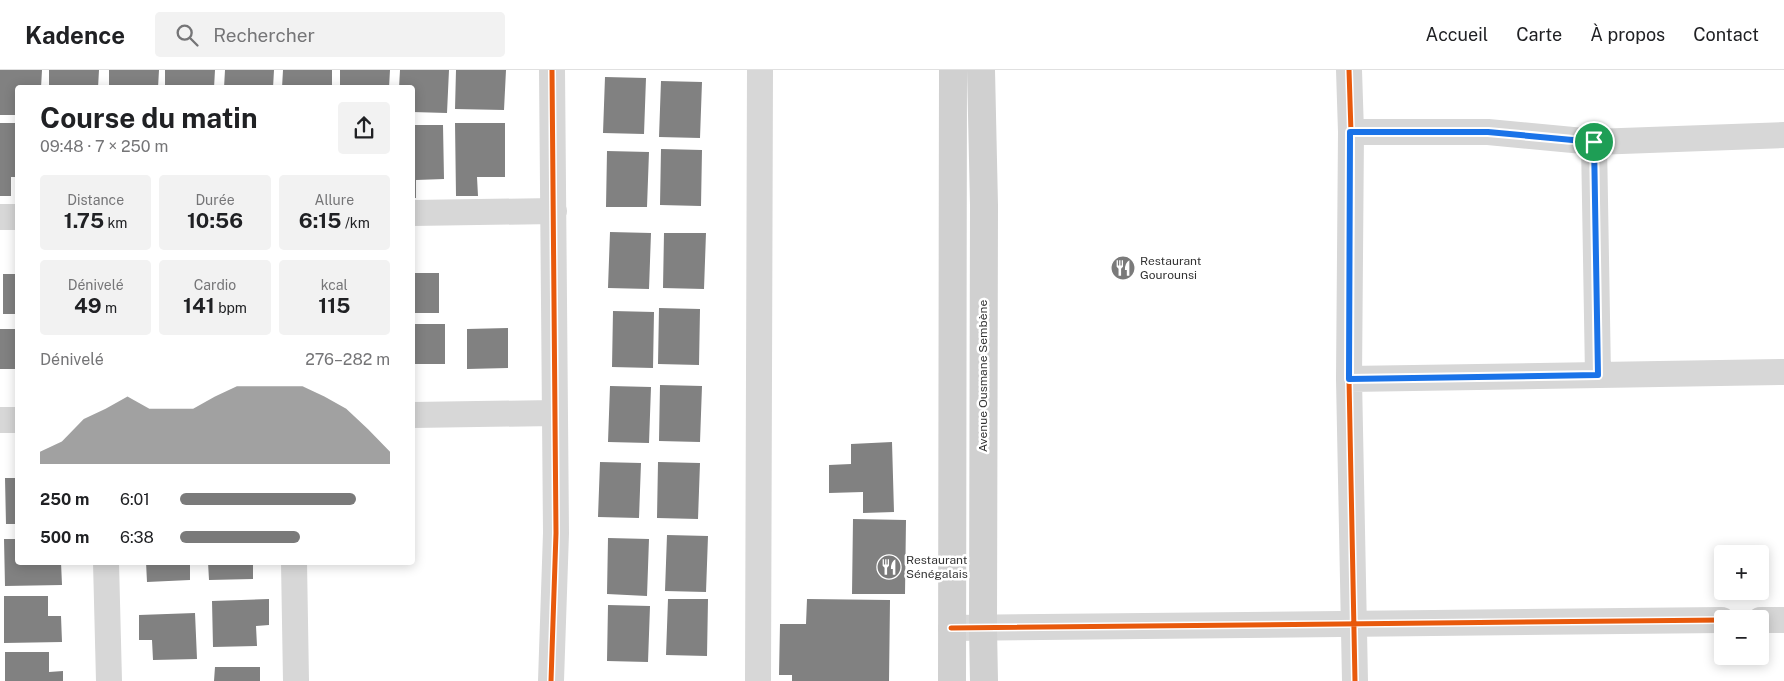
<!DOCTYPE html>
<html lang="fr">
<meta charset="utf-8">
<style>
body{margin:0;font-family:"Public Sans",sans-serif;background:#f2f2f2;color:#202124;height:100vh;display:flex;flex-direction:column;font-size:19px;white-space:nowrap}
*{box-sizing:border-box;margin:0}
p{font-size:16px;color:#757577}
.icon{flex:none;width:28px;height:28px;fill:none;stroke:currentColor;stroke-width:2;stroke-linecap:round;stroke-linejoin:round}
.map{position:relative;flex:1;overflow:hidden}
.details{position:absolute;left:15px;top:15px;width:400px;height:480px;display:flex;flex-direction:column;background:#fff;border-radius:5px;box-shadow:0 2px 12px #0003}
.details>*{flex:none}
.controls{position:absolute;left:1714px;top:475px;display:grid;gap:10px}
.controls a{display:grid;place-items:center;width:55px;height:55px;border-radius:5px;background:#fff;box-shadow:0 2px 12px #0003;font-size:25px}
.pin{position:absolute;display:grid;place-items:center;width:42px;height:42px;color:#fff;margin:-21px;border:2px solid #fff;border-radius:50%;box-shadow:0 1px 5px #0007}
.round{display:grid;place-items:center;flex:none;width:52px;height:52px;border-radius:5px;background:#f2f2f2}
.headline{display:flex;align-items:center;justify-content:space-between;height:85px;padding:0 25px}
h1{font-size:28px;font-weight:700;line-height:38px}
.stats{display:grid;grid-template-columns:repeat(3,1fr);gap:8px;height:85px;padding:5px 25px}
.stats div{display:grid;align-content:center;border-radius:5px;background:#f2f2f2;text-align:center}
.stats b{font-size:21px;font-weight:700}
.stats small{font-size:14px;font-weight:400}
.stats p{font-size:14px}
.chart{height:140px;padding:10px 25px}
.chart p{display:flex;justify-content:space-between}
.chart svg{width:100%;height:90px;margin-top:5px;fill:#7a7a7a;opacity:.7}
ul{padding:0 25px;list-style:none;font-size:16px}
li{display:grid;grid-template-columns:80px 60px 1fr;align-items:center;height:38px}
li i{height:12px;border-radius:6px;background:#7a7a7a}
header{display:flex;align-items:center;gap:30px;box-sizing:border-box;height:70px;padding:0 25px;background:#fff;border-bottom:1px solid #e0e0e0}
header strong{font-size:24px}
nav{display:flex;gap:28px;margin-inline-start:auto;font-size:18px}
.search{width:350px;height:45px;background:#f2f2f2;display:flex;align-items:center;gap:12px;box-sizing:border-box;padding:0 18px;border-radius:5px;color:#757577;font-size:19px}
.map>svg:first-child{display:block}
.building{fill:#818181}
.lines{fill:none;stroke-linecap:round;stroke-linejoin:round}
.street{stroke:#d7d7d7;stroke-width:26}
.secondary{stroke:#d0d0d0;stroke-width:28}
.cycleway-casing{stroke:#fff;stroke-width:8}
.cycleway{stroke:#e8590c;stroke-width:5}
.route-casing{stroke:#fff;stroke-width:10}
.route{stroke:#1a73e8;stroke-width:6}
.labels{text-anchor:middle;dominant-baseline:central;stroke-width:5;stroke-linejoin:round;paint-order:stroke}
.poi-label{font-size:12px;fill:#333;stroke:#fff;text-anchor:start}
.street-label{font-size:12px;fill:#333;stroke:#fff}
</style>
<header>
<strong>Kadence</strong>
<div class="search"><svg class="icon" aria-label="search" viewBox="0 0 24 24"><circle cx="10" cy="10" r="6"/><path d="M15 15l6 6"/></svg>Rechercher</div>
<nav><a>Accueil</a><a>Carte</a><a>À propos</a><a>Contact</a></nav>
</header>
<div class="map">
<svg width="1784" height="611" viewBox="0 0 1784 611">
<rect width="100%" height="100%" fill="#fff"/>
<path class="building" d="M0,0H42L41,18H18V45H0Z
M49,0H99L98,18H49Z
M109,0H159L158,18H109Z
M165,0H215L214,18H165Z
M225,0H274L273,18H224Z
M283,0H332V18H282Z
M340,0H390L389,18H340Z
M400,0H449L447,43L412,42V18H399Z
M456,0H506L504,40L455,39Z
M605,7L646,8L644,64L603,63Z
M661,11L702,12L700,68L659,67Z
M0,53H18V107H11V126H0Z
M455,53H505V107H477L478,126H456Z
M412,55H443L444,109L416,110V128H412Z
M661,79L702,80L701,136L660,135Z
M607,81L649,82L647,137H606Z
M610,162L651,163L649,219L608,218Z
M664,163H706L704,219L663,218Z
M412,203H439V243H412Z
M3,204H18V244H3Z
M659,238L700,239L699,295L658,294Z
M613,241L654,242L653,298L612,297Z
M412,254H445V294H412Z
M508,258V298L467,299V259Z
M0,259H18V299H0Z
M660,315L702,316L700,372L659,371Z
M610,316L651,317L649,373L608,372Z
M892,372L894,442L863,443V422L829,423V395L851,394V374Z
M600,392L641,393L639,448L598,447Z
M658,392L700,393L698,449L657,448Z
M5,408H18V454H6Z
M853,449L906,450L905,524H852Z
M667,465L708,466L706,522L665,521Z
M608,468L649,469L647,526L607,524Z
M4,469H18V492H61L62,515L5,516Z
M146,492H190V510L147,512Z
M208,492H253V509L209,510Z
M4,526H48V546H61L62,572L4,573Z
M269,529V555L256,556L257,576L213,577L212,531Z
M668,529H708L707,586L666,585Z
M807,529L890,530L889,611H792V605H779L780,554H806Z
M608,535L650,536L648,592L607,591Z
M195,543L197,589L153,590L152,570H139V545Z
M5,582H49V602L63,601V611H5Z
M215,597H260V611H214Z"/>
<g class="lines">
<path class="street" d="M1349,0L1351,62L1349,309L1355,611
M1351,62H1488L1594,72L1784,65
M1594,72L1598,305
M412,143L554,141
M0,147H18
M1349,309L1784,302
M412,345L554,343
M0,350H18
M106,492L109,611
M294,492L296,611
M1760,550H1784
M951,558L1722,550
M551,611L556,463L552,0
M758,611L760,0"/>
<path class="secondary" d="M981,0L984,135L983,558L984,611
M952,611L953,0"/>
<defs>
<path id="cycleway" d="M1349,0L1351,62L1349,309L1355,611
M951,558L1722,550
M551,611L556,463L552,0"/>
</defs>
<use href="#cycleway" class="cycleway-casing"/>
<use href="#cycleway" class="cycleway"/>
</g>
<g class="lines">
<defs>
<path id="route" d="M1350,62H1488L1594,72L1598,305L1349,309Z"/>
</defs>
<use href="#route" class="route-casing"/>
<use href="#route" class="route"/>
</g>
<defs>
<symbol id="restaurant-disc" viewBox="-11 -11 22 22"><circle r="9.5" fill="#7a7a7a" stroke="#fff"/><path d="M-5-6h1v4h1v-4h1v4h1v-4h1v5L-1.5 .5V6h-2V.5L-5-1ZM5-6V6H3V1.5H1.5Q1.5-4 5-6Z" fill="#fff"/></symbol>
</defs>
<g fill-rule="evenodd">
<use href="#restaurant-disc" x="1109" y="184" width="28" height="28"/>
<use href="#restaurant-disc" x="875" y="483" width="28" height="28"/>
</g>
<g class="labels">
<g class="poi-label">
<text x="1140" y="191">Restaurant<tspan x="1140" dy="14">Gourounsi</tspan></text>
<text x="906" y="490">Restaurant<tspan x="906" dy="14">Sénégalais</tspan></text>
</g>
<g class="street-label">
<text transform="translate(983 306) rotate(-90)">Avenue Ousmane Sembène</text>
</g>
</g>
</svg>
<div class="controls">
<a>+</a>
<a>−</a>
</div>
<div class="pin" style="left:1594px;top:72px;background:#1e9e55"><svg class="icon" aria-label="arrive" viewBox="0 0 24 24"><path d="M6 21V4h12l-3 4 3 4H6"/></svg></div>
<section class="details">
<div class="headline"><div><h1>Course du matin</h1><p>09:48 · 7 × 250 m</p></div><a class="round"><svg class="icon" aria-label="share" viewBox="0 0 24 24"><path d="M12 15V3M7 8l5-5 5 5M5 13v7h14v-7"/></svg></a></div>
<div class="stats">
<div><p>Distance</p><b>1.75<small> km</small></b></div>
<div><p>Durée</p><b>10:56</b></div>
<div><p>Allure</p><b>6:15<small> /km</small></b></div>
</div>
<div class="stats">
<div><p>Dénivelé</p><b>49<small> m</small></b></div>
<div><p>Cardio</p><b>141<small> bpm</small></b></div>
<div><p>kcal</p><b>115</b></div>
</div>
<div class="chart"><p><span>Dénivelé</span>276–282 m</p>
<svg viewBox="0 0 160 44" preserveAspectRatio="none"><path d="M0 44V38L10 33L20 22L30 17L40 11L50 17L60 17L70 17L80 11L90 6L100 6L110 6L120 6L130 11L140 17L150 27L160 38V44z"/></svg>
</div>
<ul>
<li><b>250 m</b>6:01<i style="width:84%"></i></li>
<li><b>500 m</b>6:38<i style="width:57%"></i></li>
</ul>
</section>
</div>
